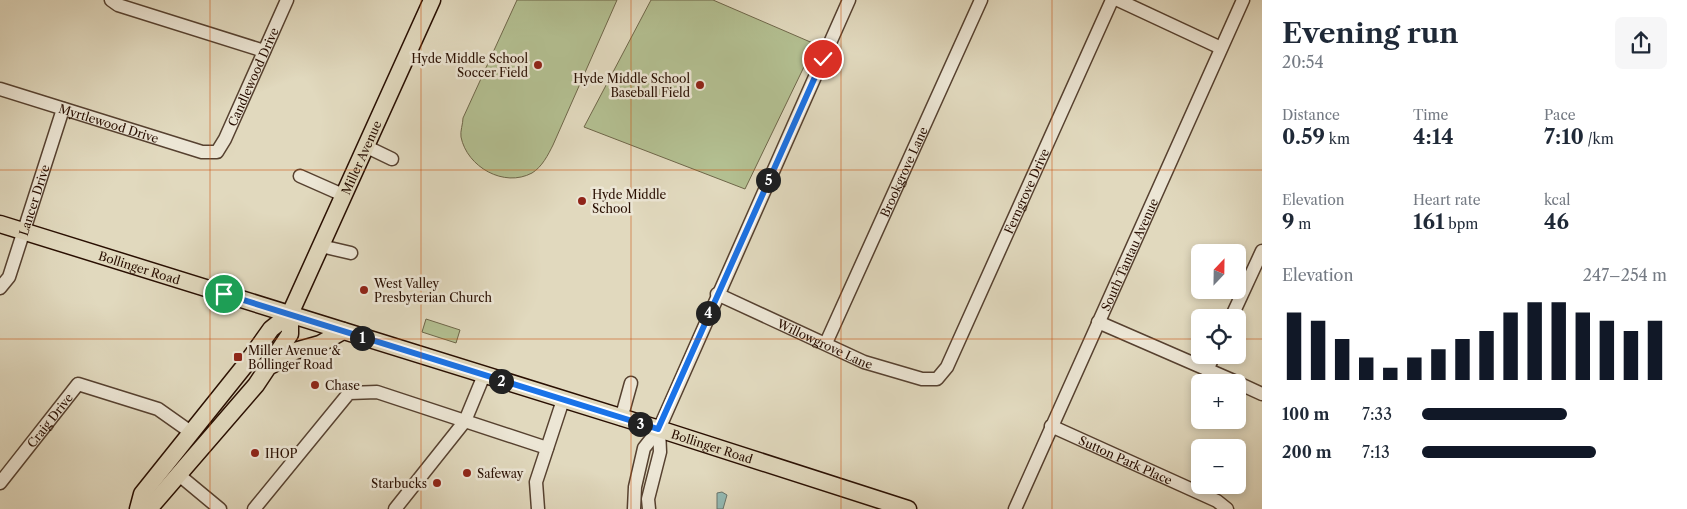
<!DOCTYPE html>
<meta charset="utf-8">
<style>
body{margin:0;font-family:"Libre Caslon Text",serif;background:#f6f6f7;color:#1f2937;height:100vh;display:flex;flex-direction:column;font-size:19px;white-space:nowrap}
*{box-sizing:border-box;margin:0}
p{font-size:16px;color:#747a83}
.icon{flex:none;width:28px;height:28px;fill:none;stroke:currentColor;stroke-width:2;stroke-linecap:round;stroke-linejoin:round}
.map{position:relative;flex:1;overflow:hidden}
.side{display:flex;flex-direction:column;background:#fff;width:425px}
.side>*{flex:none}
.needle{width:32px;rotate:22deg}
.tools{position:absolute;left:1191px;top:244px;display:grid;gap:10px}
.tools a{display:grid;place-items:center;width:55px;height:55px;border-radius:8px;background:#fff;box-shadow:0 2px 8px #0003;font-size:25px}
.pin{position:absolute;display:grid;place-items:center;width:42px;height:42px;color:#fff;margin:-21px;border:2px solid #fff;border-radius:50%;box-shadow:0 1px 5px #0007}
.km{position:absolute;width:25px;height:25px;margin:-12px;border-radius:50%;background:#222;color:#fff;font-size:14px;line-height:25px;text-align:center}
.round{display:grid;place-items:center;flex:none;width:52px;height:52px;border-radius:8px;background:#f6f6f7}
.overview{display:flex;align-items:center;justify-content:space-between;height:85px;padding:0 20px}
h1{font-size:28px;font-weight:700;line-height:38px}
.stats{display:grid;grid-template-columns:repeat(3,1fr);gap:8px;height:85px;padding:5px 20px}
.stats div{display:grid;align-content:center}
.stats b{font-size:21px;font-weight:700}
.stats small{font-size:14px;font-weight:400}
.stats p{font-size:14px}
.chart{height:140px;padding:10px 20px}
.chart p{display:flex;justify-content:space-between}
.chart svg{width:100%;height:90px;margin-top:5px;stroke:#111827;stroke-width:6}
ul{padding:0 20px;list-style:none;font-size:16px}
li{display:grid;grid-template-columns:80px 60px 1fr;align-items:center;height:38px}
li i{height:12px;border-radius:6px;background:#111827}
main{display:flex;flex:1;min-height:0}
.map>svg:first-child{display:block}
.green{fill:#b3bf91;stroke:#6e6649}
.water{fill:#94bab4;stroke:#69756c}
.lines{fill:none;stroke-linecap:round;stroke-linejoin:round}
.minor-casing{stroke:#564130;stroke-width:15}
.major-casing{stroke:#280e01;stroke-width:19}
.minor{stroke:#ece6d5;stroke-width:12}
.major{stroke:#e1d9be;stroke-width:16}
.route-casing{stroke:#fff;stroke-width:10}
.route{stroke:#1a73e8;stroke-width:6}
.grid{fill:none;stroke:#cb4e0a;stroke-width:1;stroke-opacity:0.55}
.poi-dot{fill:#8f2418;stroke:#ece6d5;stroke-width:2}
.labels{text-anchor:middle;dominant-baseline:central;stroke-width:5;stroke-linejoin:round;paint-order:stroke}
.poi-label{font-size:12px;fill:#280e01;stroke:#ece6d5;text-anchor:start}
.street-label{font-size:12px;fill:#280e01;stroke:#ece6d5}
</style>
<main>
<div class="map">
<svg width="1262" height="509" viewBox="0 0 1262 509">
<rect width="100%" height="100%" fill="#e1d9be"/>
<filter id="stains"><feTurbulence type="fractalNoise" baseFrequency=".004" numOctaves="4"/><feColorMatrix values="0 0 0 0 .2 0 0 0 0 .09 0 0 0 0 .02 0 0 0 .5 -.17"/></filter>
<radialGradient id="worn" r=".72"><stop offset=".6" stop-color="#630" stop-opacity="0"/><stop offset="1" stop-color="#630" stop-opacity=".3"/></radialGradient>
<path class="green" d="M517,0H617L553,145C548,155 542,167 532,173C504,188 467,167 461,137C460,131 463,124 463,118Z
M651,0H713L815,44L745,189L584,127Z
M426,319L460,330L456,343L422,332Z"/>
<path class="water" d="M722,492L727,495L723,509H717V493Z"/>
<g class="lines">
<defs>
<g id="minor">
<path d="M111,0L118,5L264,51"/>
<path d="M1118,0L1221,48"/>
<path id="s1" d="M0,89L202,152H217L225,139L287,0"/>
<path d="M365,146L392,159"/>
<path d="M300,176L343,195"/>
<path d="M321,246L351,253"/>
<path id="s2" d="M0,288L9,277L63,109"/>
<path id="s3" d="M717,294L864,362L922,379H937L947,367L1112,0"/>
<path d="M1231,318L1262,251"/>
<path d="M1098,322L1236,382"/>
<path id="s4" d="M826,343L981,0"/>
<path d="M1207,370L1214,355"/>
<path d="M1238,383L1262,394"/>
<path d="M621,419L631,383"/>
<path id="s5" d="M1051,426L1217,501L1227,509"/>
<path d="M179,475L220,509"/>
<path id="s6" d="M0,483L78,384L158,409L192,433"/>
<path d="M254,509L349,393L377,392L547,448"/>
<path d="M395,509L465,421L484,375"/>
<path d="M538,509L536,482L563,400"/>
<path d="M634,509L635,487L644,448L659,429L849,0"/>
<path d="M649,509L648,499L660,452L659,429"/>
<path id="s7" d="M1015,509L1243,0"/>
</g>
<g id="major">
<path id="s8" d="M0,224L659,429L908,509"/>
<path d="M272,365L295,351L320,344L343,331"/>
<path d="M138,509L142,494L246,364L271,329L290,314"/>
<path id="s9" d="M145,509L154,503L256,385L290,334V314L432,0"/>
</g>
</defs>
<use href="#minor" class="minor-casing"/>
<use href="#major" class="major-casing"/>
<use href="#minor" class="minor"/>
<use href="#major" class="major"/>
</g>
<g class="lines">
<defs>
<path id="route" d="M224,294L658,429L823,59"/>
</defs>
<use href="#route" class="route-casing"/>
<use href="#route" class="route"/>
</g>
<path class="grid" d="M210,0V509M421,0V509M631,0V509M841,0V509M1052,0V509M0,170H1262M0,339H1200M1238,339H1262"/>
<g class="poi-dot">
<circle cx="538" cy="65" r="5"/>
<circle cx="700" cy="85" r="5"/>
<circle cx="582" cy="201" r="5"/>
<circle cx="364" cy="290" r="5"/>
<rect x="233" y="352" width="10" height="10" rx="2.5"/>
<circle cx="315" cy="385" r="5"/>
<circle cx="255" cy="453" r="5"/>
<circle cx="467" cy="473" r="5"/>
<circle cx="437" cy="483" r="5"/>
</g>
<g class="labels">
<g class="poi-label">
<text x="528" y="58" text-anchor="end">Hyde Middle School<tspan x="528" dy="14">Soccer Field</tspan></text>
<text x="690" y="78" text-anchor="end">Hyde Middle School<tspan x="690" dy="14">Baseball Field</tspan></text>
<text x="592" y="194">Hyde Middle<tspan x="592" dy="14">School</tspan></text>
<text x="374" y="283">West Valley<tspan x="374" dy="14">Presbyterian Church</tspan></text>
<text x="248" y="350">Miller Avenue &amp;<tspan x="248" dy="14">Bollinger Road</tspan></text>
<text x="325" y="385">Chase</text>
<text x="265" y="453">IHOP</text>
<text x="477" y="473">Safeway</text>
<text x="427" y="483" text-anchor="end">Starbucks</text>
</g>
<g class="street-label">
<text stroke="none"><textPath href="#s1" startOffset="310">Candlewood Drive</textPath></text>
<text stroke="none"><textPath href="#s1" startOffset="114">Myrtlewood Drive</textPath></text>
<text stroke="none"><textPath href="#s9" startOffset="420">Miller Avenue</textPath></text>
<text stroke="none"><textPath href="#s4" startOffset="188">Brookgrove Lane</textPath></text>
<text stroke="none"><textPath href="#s3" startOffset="446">Ferngrove Drive</textPath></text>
<text stroke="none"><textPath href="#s2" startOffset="95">Lancer Drive</textPath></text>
<text stroke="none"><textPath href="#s7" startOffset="279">South Tantau Avenue</textPath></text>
<text stroke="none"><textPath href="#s8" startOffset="146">Bollinger Road</textPath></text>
<text stroke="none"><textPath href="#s3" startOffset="119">Willowgrove Lane</textPath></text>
<text stroke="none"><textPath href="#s6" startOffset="80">Craig Drive</textPath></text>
<text stroke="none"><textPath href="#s8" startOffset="746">Bollinger Road</textPath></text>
<text stroke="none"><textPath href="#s5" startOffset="82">Sutton Park Place</textPath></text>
</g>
</g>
<rect width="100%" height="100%" filter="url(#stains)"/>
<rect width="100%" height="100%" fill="url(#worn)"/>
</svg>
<div class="tools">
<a><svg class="needle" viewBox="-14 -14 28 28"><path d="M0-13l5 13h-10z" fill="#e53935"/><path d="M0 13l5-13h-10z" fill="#747a83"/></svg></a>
<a><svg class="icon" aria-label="locate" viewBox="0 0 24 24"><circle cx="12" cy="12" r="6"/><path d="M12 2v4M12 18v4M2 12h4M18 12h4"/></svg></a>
<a>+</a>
<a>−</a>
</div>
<div class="pin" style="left:224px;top:294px;background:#1e9e55"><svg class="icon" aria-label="arrive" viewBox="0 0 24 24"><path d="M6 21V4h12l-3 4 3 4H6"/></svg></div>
<div class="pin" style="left:823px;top:59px;background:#d93025"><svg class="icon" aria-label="check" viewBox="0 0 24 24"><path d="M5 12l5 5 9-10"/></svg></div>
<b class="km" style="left:362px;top:338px">1</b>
<b class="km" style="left:501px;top:381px">2</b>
<b class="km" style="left:640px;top:424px">3</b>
<b class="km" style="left:708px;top:313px">4</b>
<b class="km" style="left:768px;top:180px">5</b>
</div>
<section class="side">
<div class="overview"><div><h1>Evening run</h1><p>20:54</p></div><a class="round"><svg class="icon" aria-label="share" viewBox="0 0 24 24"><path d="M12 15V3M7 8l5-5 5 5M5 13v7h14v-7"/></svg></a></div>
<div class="stats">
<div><p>Distance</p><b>0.59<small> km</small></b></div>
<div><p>Time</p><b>4:14</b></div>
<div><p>Pace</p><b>7:10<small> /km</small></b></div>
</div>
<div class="stats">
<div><p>Elevation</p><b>9<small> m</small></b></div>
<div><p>Heart rate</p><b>161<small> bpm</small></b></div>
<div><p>kcal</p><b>46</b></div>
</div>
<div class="chart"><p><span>Elevation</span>247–254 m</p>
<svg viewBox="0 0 160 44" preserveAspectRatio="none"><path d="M5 44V11M15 44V15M25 44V24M35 44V33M45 44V38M55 44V33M65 44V29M75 44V24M85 44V20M95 44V11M105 44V6M115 44V6M125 44V11M135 44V15M145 44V20M155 44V15"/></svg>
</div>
<ul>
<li><b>100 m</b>7:33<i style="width:59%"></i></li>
<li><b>200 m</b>7:13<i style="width:71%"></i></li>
</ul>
</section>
</main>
